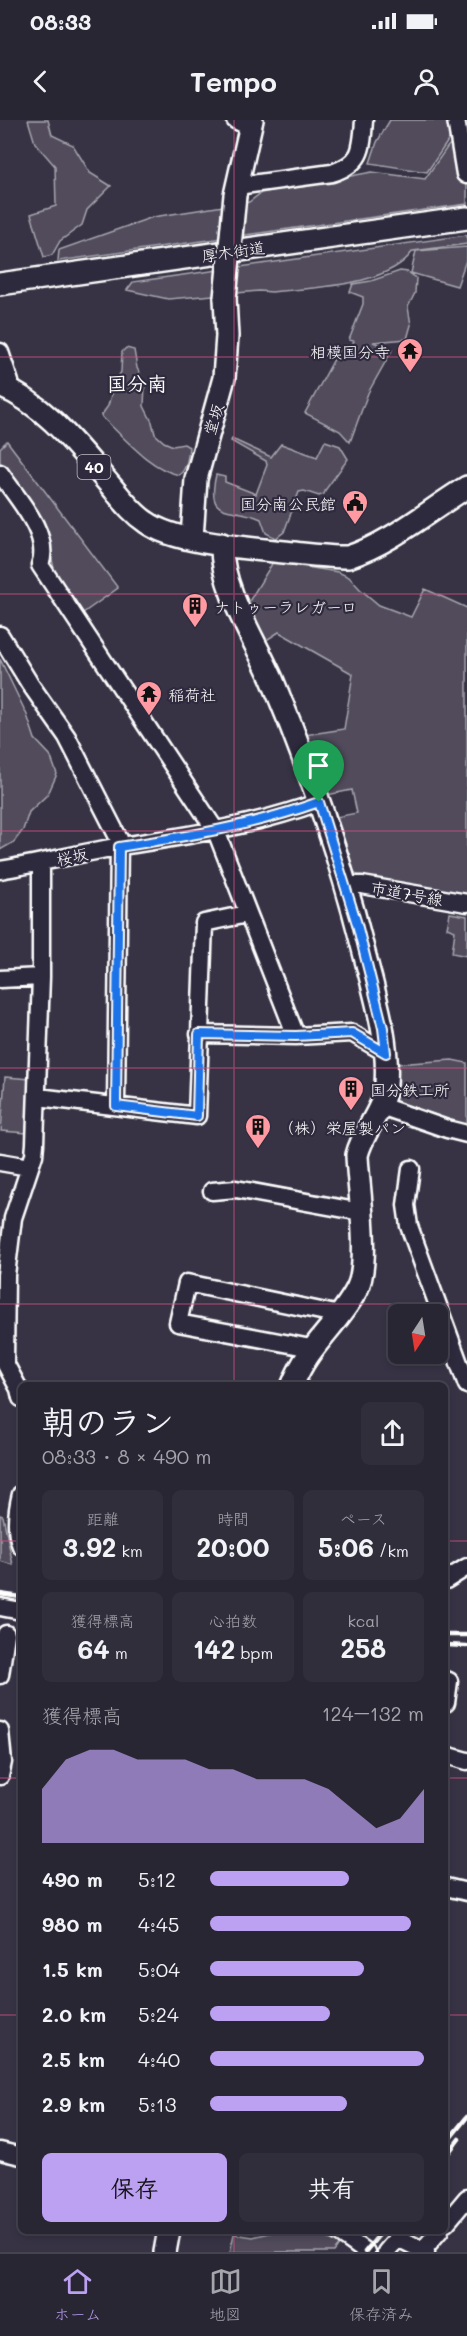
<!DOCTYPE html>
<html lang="ja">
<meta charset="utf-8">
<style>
body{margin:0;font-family:Mali,"Klee One",sans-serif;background:#312e3c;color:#f1f3f6;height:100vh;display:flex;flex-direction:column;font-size:22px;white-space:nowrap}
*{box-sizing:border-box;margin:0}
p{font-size:20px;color:#a5a5ac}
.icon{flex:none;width:33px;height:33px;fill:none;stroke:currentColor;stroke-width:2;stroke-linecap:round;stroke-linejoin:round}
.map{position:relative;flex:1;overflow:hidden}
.drawer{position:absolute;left:18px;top:1262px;width:430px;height:852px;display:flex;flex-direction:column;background:#292634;border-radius:9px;box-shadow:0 3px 9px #0003,0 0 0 2px #45434f}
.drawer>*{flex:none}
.needle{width:39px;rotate:192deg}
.tools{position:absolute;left:388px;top:1184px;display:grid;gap:12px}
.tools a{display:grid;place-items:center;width:60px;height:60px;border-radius:9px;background:#292634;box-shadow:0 3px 9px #0003,0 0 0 2px #45434f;font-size:30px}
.pin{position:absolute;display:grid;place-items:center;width:51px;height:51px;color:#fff;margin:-62px -26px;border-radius:50% 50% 50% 0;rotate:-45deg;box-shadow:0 0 6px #0007}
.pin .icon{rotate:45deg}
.round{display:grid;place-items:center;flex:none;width:63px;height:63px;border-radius:9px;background:#312e3c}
.summary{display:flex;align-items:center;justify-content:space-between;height:102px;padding:0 24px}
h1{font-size:33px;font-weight:700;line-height:45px}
.stats{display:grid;grid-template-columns:repeat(3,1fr);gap:9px;height:102px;padding:6px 24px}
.stats div{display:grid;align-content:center;border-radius:9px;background:#312e3c;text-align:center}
.stats b{font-size:26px;font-weight:700}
.stats small{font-size:16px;font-weight:400}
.stats p{font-size:16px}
.chart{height:168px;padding:12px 24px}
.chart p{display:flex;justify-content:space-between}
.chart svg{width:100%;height:108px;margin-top:6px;fill:#bca0f2;opacity:.7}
.primary-button{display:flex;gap:12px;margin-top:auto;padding:12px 24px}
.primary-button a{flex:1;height:69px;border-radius:9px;background:#bca0f2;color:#111;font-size:24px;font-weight:700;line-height:69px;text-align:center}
.primary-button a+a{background:#312e3c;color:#f1f3f6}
ul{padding:0 24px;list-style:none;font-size:20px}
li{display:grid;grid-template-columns:96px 72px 1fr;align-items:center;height:45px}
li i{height:15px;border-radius:8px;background:#bca0f2}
.status{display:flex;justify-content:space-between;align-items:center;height:42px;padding:0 30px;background:#292634;direction:ltr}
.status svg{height:16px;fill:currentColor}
header{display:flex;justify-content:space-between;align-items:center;height:78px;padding:0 24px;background:#292634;font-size:27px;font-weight:700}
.tab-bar{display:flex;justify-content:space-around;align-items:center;height:84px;border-top:2px solid #45434f;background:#292634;font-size:16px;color:#a5a5ac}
.tab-bar a{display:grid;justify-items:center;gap:3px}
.tab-bar .current{color:#bca0f2}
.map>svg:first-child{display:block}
.green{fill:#514c5c;stroke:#a8a6ae;stroke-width:1.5}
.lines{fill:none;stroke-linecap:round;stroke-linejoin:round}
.minor-casing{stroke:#fff;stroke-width:21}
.major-casing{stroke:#fff;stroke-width:26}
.minor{stroke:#2f2a3d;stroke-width:16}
.major{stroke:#2f2a3d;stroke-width:21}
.rail{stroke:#fff;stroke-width:4.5}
.major-bridge-casing{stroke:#fff;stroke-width:26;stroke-linecap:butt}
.major-bridge{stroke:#2f2a3d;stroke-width:21}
.route-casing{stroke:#fff;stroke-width:12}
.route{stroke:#1a73e8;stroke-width:8}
.grid{fill:none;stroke:#d15284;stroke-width:1.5;stroke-opacity:0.55}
.labels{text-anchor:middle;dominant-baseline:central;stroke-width:4.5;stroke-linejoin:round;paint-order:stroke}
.shield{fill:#2f2a3d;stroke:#c1bfc5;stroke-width:1.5}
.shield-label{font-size:15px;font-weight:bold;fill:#fff}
.street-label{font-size:16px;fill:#fff;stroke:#2f2a3d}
.poi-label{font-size:16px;fill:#fff;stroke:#2f2a3d;text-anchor:start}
.quarter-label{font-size:20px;font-weight:bold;fill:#fff;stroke:#2f2a3d}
</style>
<div class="status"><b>08:33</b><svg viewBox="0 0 49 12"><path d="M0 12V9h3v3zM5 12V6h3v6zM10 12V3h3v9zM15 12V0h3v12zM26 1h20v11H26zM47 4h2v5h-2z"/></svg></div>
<header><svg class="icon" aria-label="back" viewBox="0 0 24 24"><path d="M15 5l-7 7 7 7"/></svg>Tempo<svg class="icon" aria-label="person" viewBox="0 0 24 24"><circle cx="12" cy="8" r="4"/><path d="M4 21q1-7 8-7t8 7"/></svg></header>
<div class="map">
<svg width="467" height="2132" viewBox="0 0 467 2132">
<rect width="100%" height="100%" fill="#373345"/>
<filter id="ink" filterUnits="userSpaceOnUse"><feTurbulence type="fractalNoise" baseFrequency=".0167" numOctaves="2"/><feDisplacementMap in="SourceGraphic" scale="12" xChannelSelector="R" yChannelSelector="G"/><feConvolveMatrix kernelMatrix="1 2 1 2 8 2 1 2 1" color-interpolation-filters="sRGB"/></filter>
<g filter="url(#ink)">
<path class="green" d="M28,0H48L52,15L73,25L90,53L111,66L87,90L82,105L60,121L52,135L44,137L31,94L56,86L55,46L35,23Z
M390,0H452L454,12L427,52L370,43L377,22Z
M454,22L467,56V84L58,141L59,130L153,97L249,82L261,73L372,52L425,59L448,26Z
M467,115V124L413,131C388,167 312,167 272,172L259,171L168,179L127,170L133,162Z
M467,127V137L457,166L411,153L416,131Z
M400,151L408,152L416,158L415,173L408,187L411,205L407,219L373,222L392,230L368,273L350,322L340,311L305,293L339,230L350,229L354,221L349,220L363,184V177L350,172L353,164L371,161Z
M126,228L134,230L137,248L145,264L144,286L152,302L155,314L164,322L173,326L184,324L189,327C188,337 187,349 179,355C149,349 123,316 101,296L108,286L114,264L121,252L122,232Z
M232,319L271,337L281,324L317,337L325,321L340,326L348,339L326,369L324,374L319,376L304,371L299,372L284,412L276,418L266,413L261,399C232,385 205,401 216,355L225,357V362L256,374L267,345L266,341L231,321Z
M7,321L118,468L83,493L56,457L45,409L0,342V328Z
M273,442L338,452L349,457L360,469L379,485L411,497L425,469L467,488V775L358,756L349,745L336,697L357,693L352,670L327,675L304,615L344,609L353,554L279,512L265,521L248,483Z
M0,539L27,595L35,619L50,635L57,654L48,674L29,692L23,710L14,722L0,730Z
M450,793L467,796V836L452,833L455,811L447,808Z
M452,940L467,943V1010L391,981L396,944Z
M5,957L31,959L27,1013L1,1011Z
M0,1395L3,1396L13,1445L0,1441Z
M278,2111C298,2110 323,2115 340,2124L334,2132H230L234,2114L253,2117Z"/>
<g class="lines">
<defs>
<path id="minor" d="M235,0L250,7
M456,0L465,54L467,55
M237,66L332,53C362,43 362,30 364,0
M0,232L10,262L9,269
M0,353C16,377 52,415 40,445L216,711L296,916
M0,515L30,564L67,617L119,719L116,986
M0,750C41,743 81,733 122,726C191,715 253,706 319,682
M347,765H362L467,783
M0,859L41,857
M199,914L296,916L352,913L386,933
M38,977L197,996L204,803L247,794
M381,986L447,1009L467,1014
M0,1042L29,1047
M411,1049L406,1085L409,1106L467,1265
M212,1071L236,1069L361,1092
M311,1228L178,1203L187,1163L340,1195
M21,1278L19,1269L5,1243L6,1155L13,1098L34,1035L35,1024L41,857V743
M21,1374C17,1390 15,1411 21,1426
M446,1460L467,1447
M0,1487L21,1491
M0,1555L6,1514
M446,1560L449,1561L446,1583
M0,1611L3,1642L0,1656
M446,1635L467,1641
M446,1767L467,1772
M0,2031L21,2036
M446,2103L467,2078
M335,2110L366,2132
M423,2130L440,2110
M386,2132L398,2118L426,2132"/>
<path id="major" d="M235,75L252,0
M0,164L467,98
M0,266C47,285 79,329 111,366C122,379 132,393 146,402C174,423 248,428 284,432C305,434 326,437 348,437C391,423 428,391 467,367
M192,418L196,359L224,258L227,216L225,178
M222,424C220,467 255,520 272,559C311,652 343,746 367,844C377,883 389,923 386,964C384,991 363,1010 357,1035C358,1067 371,1142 357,1169C339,1204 308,1225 293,1264
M165,2132L169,2110"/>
</defs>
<use href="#minor" class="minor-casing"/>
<use href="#major" class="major-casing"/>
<use href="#minor" class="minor"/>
<use href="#major" class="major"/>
<path class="rail" d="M0,1474L21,1477
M446,1515H467
M446,1525L467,1526
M446,2023L467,1997
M446,2036L459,2019
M365,2132L383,2110"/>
<defs>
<path id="major-bridge" d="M225,178L235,75"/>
</defs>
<use href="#major-bridge" class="major-bridge-casing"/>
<use href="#major-bridge" class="major-bridge"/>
</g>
</g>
<g class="lines" filter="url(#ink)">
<defs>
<path id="route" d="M319,682L357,804L383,908L386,933L352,913L296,916L199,914L197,996L116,986L119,727C189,716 252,706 319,682Z"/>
</defs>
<use href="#route" class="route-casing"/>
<use href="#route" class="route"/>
</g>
<path class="grid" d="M234,0V1264M0,237H467M0,474H467M0,711H467M0,948H467M0,1184H467M0,1421H21M446,1421H467M0,1658H21M446,1658H467M0,1895H21M446,1895H467M234,2110V2132"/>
<defs>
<symbol id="temple-pin" viewBox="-11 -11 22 30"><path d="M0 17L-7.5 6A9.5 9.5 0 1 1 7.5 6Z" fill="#ff9aa2" stroke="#2f2a3d"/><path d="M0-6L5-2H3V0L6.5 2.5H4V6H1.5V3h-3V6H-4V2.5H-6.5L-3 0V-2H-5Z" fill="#111"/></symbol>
<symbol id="civic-pin" viewBox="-11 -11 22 30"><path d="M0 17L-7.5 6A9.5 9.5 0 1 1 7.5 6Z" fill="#ff9aa2" stroke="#2f2a3d"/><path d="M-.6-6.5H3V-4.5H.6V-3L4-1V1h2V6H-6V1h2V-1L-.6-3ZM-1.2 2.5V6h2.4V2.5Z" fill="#111"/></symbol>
<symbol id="building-pin" viewBox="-11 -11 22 30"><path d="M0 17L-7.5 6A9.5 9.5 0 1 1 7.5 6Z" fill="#ff9aa2" stroke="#2f2a3d"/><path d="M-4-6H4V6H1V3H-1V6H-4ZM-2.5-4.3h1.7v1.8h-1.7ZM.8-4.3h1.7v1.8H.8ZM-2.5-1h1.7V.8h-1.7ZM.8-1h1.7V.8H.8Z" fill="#111"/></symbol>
</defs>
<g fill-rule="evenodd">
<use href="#temple-pin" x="395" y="216" width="30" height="40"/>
<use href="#civic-pin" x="340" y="368" width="30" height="40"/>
<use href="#building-pin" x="180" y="471" width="30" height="40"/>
<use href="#temple-pin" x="134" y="559" width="30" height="40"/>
<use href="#building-pin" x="336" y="954" width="30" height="40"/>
<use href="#building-pin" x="243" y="992" width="30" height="40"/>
</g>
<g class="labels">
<rect class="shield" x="77.5" y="335" width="33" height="24" rx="4.5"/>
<g class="shield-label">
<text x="94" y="347">40</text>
</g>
<g class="street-label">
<text transform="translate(233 131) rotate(-8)">厚木街道</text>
<text transform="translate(213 299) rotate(-73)">堂坂</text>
<text transform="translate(72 736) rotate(-12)">桜坂</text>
<text transform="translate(407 773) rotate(10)">市道7号線</text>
</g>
<g class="poi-label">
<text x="390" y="231" text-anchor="end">相模国分寺</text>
<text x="336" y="383" text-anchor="end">国分南公民館</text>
<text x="214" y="486">ナトゥーラレガーロ</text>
<text x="168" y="574">稲荷社</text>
<text x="370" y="969">国分鉄工所</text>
<text x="278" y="1007">（株）栄屋製パン</text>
</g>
<g class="quarter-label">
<text x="137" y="263">国分南</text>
</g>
</g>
</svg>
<div class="tools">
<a><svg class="needle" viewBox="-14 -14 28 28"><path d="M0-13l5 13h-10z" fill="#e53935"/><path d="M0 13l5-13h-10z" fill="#a5a5ac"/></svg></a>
</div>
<div class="pin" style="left:319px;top:682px;background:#1e9e55"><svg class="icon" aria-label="arrive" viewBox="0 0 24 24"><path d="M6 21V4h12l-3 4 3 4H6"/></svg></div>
<section class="drawer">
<div class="summary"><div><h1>朝のラン</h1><p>08:33 · 8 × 490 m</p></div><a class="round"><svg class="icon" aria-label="share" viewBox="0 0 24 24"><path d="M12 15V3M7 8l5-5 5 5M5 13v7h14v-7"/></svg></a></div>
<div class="stats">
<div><p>距離</p><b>3.92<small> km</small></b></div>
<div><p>時間</p><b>20:00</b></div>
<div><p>ペース</p><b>5:06<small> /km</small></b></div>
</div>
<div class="stats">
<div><p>獲得標高</p><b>64<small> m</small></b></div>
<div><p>心拍数</p><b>142<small> bpm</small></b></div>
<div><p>kcal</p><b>258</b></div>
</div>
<div class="chart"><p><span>獲得標高</span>124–132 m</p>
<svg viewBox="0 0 160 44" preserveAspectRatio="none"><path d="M0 44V22L10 10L20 6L30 6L40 10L50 10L60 10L70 14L80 14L90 18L100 18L110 18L120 22L130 30L140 38L150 34L160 22V44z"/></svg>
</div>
<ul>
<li><b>490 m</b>5:12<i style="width:65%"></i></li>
<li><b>980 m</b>4:45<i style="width:94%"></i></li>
<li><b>1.5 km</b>5:04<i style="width:72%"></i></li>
<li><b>2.0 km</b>5:24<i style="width:56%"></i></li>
<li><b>2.5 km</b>4:40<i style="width:100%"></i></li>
<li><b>2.9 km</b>5:13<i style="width:64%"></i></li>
</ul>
<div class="primary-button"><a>保存</a><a>共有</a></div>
</section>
</div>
<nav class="tab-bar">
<a class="current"><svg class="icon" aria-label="home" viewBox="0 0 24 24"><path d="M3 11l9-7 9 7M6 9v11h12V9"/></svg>ホーム</a>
<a><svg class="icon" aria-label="map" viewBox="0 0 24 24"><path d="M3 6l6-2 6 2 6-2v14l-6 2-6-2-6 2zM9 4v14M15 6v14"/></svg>地図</a>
<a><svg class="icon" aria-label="saved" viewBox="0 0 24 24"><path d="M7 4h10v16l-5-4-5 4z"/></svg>保存済み</a>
</nav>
